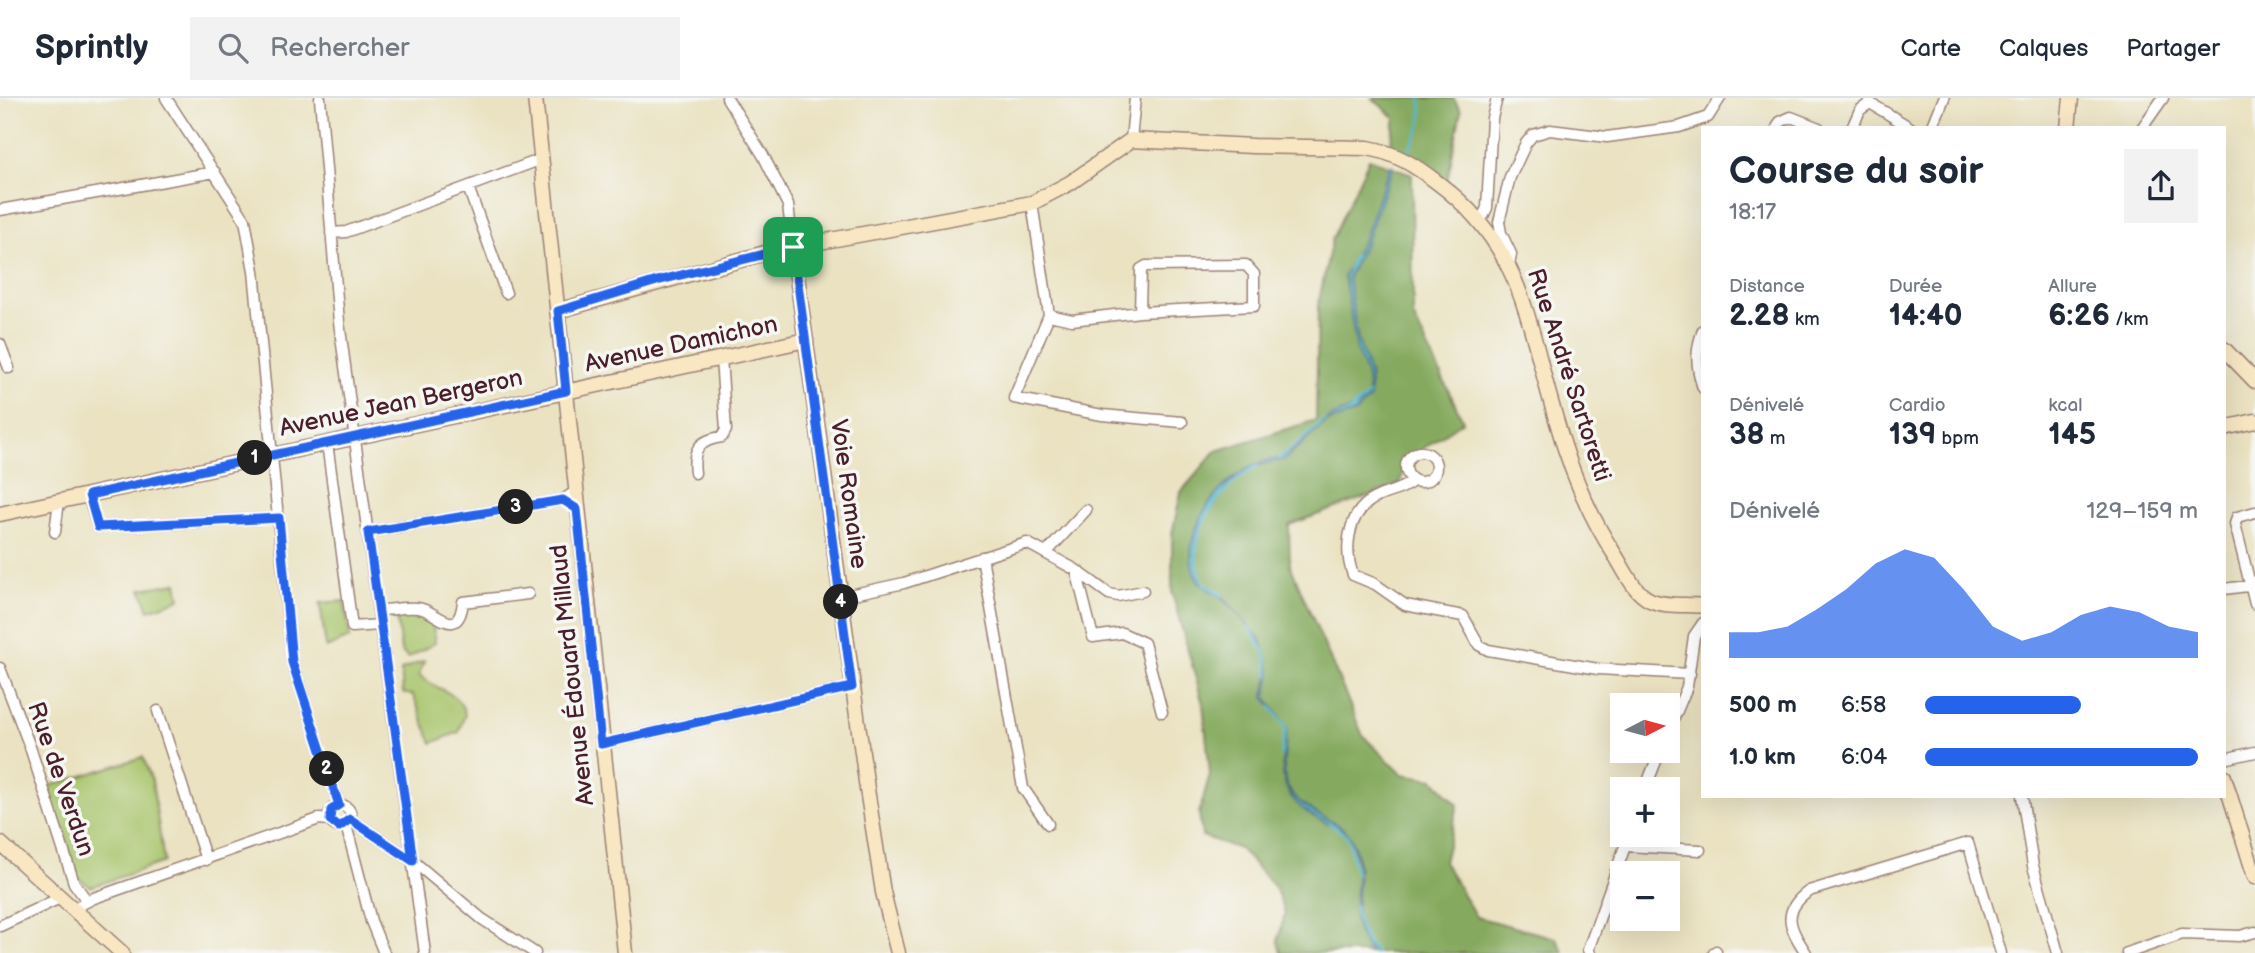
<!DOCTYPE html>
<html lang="fr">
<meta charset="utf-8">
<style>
body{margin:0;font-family:"Balsamiq Sans",sans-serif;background:#f2f2f3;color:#1f2937;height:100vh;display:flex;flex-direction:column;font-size:26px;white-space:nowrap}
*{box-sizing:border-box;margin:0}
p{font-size:23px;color:#747a83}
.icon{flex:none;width:38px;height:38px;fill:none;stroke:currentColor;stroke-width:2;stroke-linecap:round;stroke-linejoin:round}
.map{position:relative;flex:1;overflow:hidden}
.details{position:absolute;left:1701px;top:28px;width:525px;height:672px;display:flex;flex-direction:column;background:#fff;border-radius:0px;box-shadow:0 7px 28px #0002}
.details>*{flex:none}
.needle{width:46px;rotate:84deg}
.controls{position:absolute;left:1610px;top:595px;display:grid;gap:14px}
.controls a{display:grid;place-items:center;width:70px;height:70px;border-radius:0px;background:#fff;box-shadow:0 7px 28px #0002;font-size:35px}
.pin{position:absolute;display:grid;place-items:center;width:60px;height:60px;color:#fff;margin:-30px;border-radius:14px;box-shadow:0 4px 10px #0006}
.km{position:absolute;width:35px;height:35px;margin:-18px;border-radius:50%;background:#222;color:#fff;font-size:19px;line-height:35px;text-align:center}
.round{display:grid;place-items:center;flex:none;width:74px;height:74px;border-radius:0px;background:#f2f2f3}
.head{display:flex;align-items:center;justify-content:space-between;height:119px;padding:0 28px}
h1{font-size:38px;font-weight:600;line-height:52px}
.stats{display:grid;grid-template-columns:repeat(3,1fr);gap:10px;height:119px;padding:7px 28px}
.stats div{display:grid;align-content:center}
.stats b{font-size:30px;font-weight:600}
.stats small{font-size:19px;font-weight:400}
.stats p{font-size:19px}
.chart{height:196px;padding:14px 28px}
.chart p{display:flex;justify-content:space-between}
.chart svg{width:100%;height:126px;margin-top:7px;fill:#2563eb;opacity:.7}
ul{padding:0 28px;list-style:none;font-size:23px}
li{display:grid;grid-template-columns:112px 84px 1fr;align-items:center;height:52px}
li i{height:18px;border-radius:9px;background:#2563eb}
header{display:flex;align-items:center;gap:42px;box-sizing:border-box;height:98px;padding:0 35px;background:#fff;border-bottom:2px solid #e0e1e3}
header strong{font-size:33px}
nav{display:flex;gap:38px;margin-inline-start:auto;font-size:24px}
.search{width:490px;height:63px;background:#f2f2f3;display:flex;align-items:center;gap:18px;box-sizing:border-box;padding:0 24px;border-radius:0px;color:#747a83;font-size:26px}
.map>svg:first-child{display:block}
.green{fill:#a7c46b;stroke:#78724b;stroke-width:2}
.forest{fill:#85aa5f;stroke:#686445;stroke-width:2}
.water{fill:#53b6d2;stroke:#4e6a7e;stroke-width:2}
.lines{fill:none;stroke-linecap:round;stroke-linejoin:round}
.stream{stroke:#53b6d2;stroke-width:2.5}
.street-casing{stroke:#9a8076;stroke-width:13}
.secondary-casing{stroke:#9a8076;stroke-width:17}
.street{stroke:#fff;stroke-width:10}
.secondary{stroke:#f9e7c3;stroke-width:14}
.route-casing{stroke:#fff;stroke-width:14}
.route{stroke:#2563eb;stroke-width:9}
.labels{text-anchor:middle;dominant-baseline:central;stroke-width:7;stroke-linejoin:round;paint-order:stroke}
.street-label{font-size:24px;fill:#4a1f2b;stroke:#f6f6f2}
</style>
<header>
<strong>Sprintly</strong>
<div class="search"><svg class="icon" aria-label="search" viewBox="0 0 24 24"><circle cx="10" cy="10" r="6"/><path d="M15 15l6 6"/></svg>Rechercher</div>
<nav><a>Carte</a><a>Calques</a><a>Partager</a></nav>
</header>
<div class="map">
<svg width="2255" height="855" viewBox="0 0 2255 855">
<rect width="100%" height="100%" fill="#f6f6f2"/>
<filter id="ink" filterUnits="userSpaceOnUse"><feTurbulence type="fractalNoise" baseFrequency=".0143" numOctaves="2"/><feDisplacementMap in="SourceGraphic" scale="14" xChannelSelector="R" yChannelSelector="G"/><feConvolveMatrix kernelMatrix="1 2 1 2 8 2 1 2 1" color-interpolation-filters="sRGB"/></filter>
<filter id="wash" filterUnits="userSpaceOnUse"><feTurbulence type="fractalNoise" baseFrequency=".00686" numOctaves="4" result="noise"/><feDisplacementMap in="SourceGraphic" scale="28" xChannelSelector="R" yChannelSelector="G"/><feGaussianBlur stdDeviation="1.57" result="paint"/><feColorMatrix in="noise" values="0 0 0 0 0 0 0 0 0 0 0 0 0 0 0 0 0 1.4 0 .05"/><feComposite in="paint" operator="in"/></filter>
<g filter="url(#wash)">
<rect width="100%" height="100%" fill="#eae2c1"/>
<path class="green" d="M177,485L180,501L149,512L141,491Z
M344,503L350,540L326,550L320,505Z
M396,514L432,518L435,545L408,560L401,553Z
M424,563L419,577C434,592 459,592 465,616L459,634L432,645L413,597L403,595L401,572Z
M143,659L152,683L164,764L91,789L78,780L47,689Z"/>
<path class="forest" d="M1372,0H1453L1461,13L1446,89L1417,61L1390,50L1395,20Z
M1369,61L1412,76L1413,218L1463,323L1408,361L1399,387L1289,427L1290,467L1363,638L1402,676L1433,681L1458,707L1444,764L1476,819L1556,840L1564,855H1281L1278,843L1285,815L1275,789L1240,751L1202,738L1199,715L1210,676L1203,606L1172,495V436L1181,394L1216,353L1316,322L1318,207L1332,141Z"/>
<path class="water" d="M1390,67L1393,68L1366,143L1348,179L1358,242L1370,278V300L1355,315L1326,324L1286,361L1260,367L1230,385L1200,427L1196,448L1197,474L1201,483L1218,493L1261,542L1271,575L1266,599L1287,629C1281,686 1279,696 1332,724C1343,730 1350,734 1354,747C1369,788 1340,812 1374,855H1370C1339,811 1366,793 1354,751C1350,735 1343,732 1329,726C1278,703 1279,679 1286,629L1264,598C1265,589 1270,581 1269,572C1267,546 1235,508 1214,495C1204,488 1197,486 1193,473C1183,428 1219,383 1257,366C1266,361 1279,362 1288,356C1301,346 1313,329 1328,321C1346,310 1351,317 1368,298L1367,279L1357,253L1344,178L1364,140Z"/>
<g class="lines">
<path class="stream" d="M1405,58C1419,33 1424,30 1421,0
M1349,171L1354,157
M1348,315L1369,296
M1279,360L1325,322
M1222,497C1217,491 1209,490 1204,485C1198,478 1196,463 1196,454C1199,415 1225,388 1257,368
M1249,529L1265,555L1269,577
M1271,609L1286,629L1281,657
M1329,725L1348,738L1356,777
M1355,808C1357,828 1363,840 1376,855"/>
</g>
</g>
<g filter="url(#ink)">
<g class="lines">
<defs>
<path id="street" d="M166,0L245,122L254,173L292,564L339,707
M320,0L339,224L425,855
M727,0L763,57L788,107L793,149
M1777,30L1780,24L1791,19L1819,30
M1852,30L1860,12L1870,5L1911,30
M1932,30L1944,0
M2142,30L2163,0
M1131,42L1135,0
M468,89L506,195
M1032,105L1049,217L1014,300L1102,317L1182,324
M0,112L215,74
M1481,122L1487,110L1492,20L1497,0
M331,135L346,134L542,61
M1509,167L1511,156L1501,135L1499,124L1510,79L1526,45L1533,37L1550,32L1607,39L1679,29L1708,19L1720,0
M1049,217L1072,222L1140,214L1254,208V176L1246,167L1146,168L1141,171L1140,214
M1703,232C1695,253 1696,269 1703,290
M0,246L9,270
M327,345L352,529L380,527
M1406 369a15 15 0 1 1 30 0a15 15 0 1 1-30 0Z
M695,375C692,352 699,342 722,339L726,332L721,260
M1414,382C1401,394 1384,393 1370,403C1347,419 1344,453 1353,477L1375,486L1405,507L1463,518L1479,547L1488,552L1598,571L1690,576
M88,397L98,429L279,420
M2255,414L2237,419L2235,426L2255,506
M55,434L59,403
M368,434L563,402L575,394
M1046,455L1086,412
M982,459L1023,690L1048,726
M1076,472L1093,539L1122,535L1144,545L1162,614
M2224,491L2255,487
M840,499L904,485L1027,445L1076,472L1109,496L1118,498L1143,493
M378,512C391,512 405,509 418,510C435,511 458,545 463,504L528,496
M0,570L30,649L74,785L87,803
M158,613L206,762
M1668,634L1687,589L1694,538L1703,525
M601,646L852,589
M2224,661L2255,654
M1645,691L1660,653
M2022,698L2033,768L2058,855
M329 718a11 11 0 1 1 22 0a11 11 0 1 1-22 0Z
M350,721L413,763L482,821L535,855
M346,727L371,823L384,855
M1625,748L1700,752
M74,810L94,800L319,721L330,722
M0,828L60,800
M1590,855L1588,852L1629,737
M1714,855L1716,853
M1806,855C1790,830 1780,814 1809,793L1968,745L2001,855
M2127,855L2182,836L2240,838L2255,834"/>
<path id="secondary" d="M535,0L625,855
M2068,30L2071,0
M793,149L867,691L883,794L898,855
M557,213L776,152L1032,105L1070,85L1131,42L1253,48L1368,50C1396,55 1416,68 1438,85C1524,149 1527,226 1556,321C1569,368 1588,416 1615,457C1624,471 1634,495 1650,502C1665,509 1687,506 1703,508
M2224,251L2255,283
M2224,330L2255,323
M0,416L806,242
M2224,679L2255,779
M0,745L122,855"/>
</defs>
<use href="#street" class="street-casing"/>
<use href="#secondary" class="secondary-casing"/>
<use href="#street" class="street"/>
<use href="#secondary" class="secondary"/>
</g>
</g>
<g class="lines" filter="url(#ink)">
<defs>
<path id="route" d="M793,149L852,589L601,646L577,411L563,402L368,434L413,763L350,721L339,729L330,722L331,712L339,707L292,564L279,420L98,429L89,397L566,293L558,213L657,183Z"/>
</defs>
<use href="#route" class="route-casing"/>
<use href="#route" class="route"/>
</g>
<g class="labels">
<g class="street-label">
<text transform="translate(681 246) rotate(-12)">Avenue Damichon</text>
<text transform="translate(1569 277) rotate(72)">Rue André Sartoretti</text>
<text transform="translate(401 305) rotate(-12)">Avenue Jean Bergeron</text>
<text transform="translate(849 396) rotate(82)">Voie Romaine</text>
<text transform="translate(572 577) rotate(-96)">Avenue Édouard Millaud</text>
<text transform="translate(61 681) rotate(71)">Rue de Verdun</text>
</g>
</g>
</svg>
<div class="controls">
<a><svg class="needle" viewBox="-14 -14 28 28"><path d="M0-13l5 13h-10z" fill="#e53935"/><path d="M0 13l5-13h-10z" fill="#747a83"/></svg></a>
<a>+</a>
<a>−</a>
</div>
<div class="pin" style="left:793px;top:149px;background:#1e9e55"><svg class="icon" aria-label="arrive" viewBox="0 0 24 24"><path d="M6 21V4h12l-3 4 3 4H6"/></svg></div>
<b class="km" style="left:255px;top:360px">1</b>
<b class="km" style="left:327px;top:671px">2</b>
<b class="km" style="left:516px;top:409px">3</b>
<b class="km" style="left:841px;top:504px">4</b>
<section class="details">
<div class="head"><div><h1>Course du soir</h1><p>18:17</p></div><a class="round"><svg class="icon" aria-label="share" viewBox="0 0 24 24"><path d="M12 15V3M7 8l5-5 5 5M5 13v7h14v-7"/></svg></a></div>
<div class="stats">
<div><p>Distance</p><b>2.28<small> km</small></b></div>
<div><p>Durée</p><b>14:40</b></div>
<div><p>Allure</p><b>6:26<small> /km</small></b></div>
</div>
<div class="stats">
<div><p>Dénivelé</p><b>38<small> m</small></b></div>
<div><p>Cardio</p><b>139<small> bpm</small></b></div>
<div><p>kcal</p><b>145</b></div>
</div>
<div class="chart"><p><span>Dénivelé</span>129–159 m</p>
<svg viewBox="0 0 160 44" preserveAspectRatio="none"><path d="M0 44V35L10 35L20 33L30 27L40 20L50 11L60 6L70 9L80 20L90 33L100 38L110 35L120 29L130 26L140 28L150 33L160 35V44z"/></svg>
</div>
<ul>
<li><b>500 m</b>6:58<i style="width:57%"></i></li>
<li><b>1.0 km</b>6:04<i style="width:100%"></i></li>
</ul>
</section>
</div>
